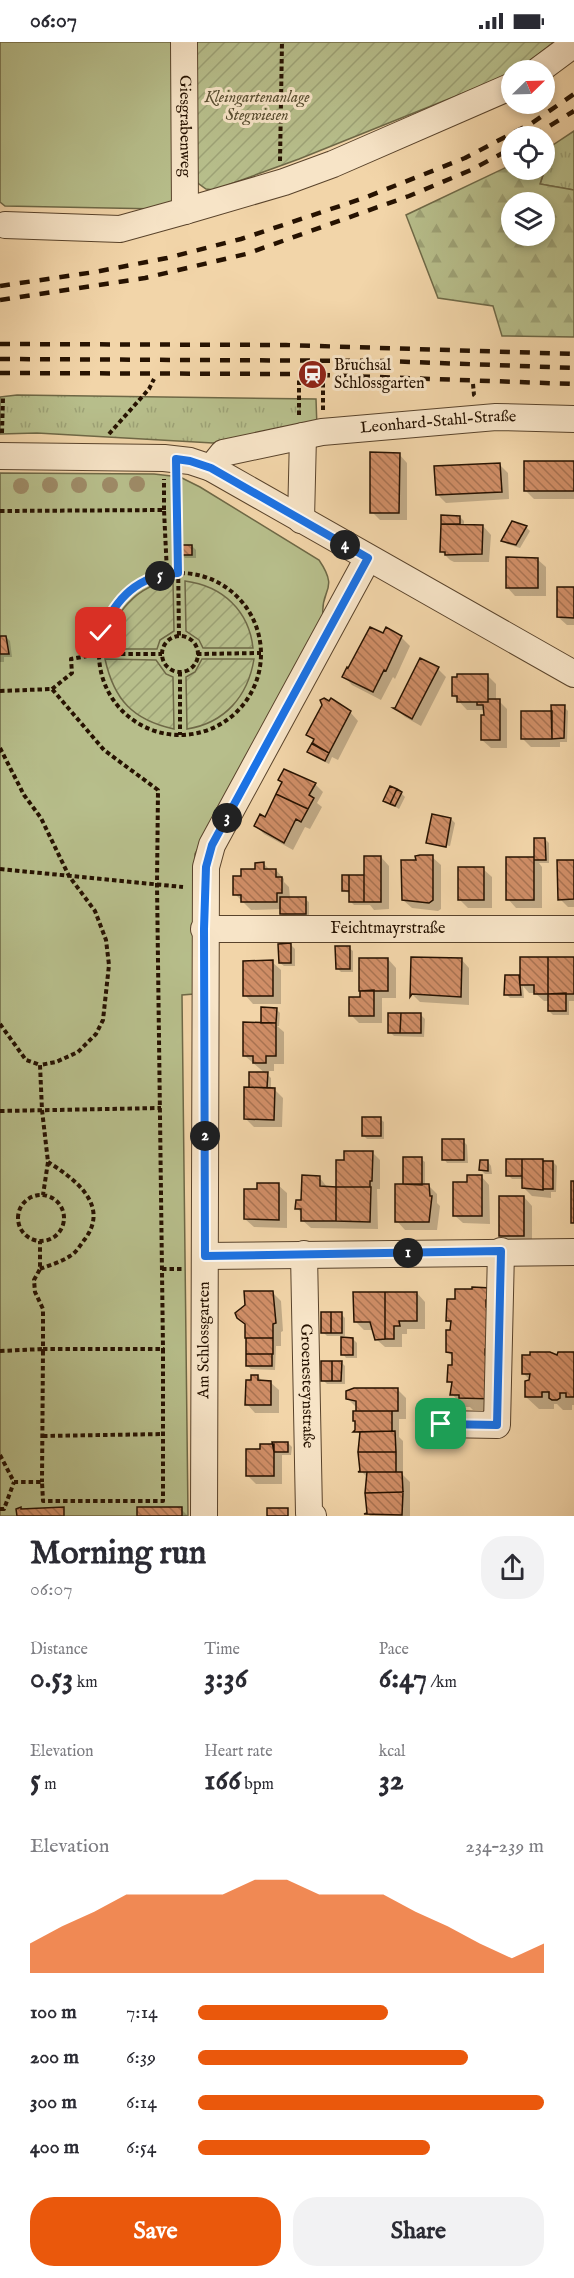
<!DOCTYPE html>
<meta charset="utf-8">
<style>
body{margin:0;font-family:"IM FELL English",serif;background:#f2f2f3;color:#2b2b33;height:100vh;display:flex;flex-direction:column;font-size:22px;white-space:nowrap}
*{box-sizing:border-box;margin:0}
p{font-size:20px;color:#7c7c81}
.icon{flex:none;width:33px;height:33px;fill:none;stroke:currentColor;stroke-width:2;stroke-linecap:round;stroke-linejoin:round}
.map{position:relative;height:1474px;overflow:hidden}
.drawer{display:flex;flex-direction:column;background:#fff;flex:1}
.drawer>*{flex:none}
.needle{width:39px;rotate:67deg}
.tools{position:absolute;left:501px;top:18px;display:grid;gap:12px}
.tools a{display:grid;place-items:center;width:54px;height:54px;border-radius:50%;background:#fff;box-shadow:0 3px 9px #0003;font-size:30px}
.pin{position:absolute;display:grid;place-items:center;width:51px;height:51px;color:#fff;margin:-26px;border-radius:12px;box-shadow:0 3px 9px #0006}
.km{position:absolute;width:30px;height:30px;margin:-15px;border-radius:50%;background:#222;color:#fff;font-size:16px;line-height:30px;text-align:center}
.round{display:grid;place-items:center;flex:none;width:63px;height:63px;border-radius:24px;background:#f2f2f3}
.summary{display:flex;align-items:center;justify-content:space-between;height:102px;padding:0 30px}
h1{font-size:33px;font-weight:700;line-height:45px}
.metrics{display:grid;grid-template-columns:repeat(3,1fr);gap:9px;height:102px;padding:6px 30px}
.metrics div{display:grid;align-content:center}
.metrics b{font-size:30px;font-weight:700}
.metrics small{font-size:16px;font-weight:400}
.metrics p{font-size:16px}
.chart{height:168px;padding:12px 30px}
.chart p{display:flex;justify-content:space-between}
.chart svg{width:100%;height:108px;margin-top:6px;fill:#ea580c;opacity:.7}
.action{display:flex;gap:12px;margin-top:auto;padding:12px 30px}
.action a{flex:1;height:69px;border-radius:24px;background:#ea580c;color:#fff;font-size:24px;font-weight:700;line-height:69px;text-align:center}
.action a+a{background:#f2f2f3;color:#2b2b33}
ul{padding:0 30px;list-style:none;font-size:20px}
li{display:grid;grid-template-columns:96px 72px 1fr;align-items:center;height:45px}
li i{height:15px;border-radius:8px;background:#ea580c}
.status{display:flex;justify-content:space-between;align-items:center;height:42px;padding:0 30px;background:#fff;direction:ltr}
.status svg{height:16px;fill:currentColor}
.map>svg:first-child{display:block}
.grass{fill:url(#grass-tufts);stroke:#6e6846;stroke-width:1.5}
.forest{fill:url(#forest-firs);stroke:#6e6846;stroke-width:1.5;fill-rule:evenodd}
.park{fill:#b7be8b;stroke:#6e6846;stroke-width:1.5}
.garden{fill:url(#garden-furrows);stroke:#6e6846;stroke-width:1.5}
.shadow{fill:#0003;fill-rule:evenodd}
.building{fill:url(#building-back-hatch);stroke:#261201;stroke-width:1.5}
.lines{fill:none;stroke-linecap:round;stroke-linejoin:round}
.minor-casing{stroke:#59432b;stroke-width:28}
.path{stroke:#261201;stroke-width:4;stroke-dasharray:4.5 3;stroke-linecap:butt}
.minor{stroke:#f7e4c7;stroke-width:26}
.rail{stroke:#261201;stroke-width:4.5;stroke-dasharray:10 10;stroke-linecap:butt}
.tree{fill:#9e8b67}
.route-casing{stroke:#fff;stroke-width:12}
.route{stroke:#1a73e8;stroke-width:8}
.labels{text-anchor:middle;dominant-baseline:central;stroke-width:6;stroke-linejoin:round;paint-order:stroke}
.park-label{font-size:16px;font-style:italic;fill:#594e31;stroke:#f7e4c7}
.street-label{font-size:16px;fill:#261201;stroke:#f7e4c7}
.poi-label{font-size:16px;fill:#261201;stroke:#f7e4c7;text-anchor:start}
</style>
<div class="status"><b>06:07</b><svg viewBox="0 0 49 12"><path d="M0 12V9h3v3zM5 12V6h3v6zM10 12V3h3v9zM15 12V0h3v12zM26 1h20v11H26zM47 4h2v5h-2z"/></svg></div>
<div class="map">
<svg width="574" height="1474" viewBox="0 0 574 1474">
<defs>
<pattern id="grass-tufts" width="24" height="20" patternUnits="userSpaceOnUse" patternTransform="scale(1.5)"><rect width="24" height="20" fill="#b7be8b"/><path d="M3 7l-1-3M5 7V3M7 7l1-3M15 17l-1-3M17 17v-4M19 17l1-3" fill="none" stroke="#9da276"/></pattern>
<pattern id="forest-firs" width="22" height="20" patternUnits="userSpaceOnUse" patternTransform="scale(1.5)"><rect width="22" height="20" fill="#b7be8b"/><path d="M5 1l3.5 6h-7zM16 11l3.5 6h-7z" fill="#9da276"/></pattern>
<pattern id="garden-furrows" width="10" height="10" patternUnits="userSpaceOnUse" patternTransform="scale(1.5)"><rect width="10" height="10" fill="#b7be8b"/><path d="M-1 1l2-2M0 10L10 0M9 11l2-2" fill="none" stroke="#9da276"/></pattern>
<pattern id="building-back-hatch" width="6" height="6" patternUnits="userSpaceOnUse" patternTransform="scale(1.5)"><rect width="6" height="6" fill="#d08e67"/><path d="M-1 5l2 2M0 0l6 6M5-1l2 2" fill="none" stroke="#a97352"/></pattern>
</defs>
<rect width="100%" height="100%" fill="#f2d5a9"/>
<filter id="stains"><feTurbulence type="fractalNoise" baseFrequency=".00333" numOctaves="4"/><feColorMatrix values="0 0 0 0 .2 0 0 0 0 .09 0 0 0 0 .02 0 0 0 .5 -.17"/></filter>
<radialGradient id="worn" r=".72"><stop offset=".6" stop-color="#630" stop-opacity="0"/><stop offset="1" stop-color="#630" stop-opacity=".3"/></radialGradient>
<path class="grass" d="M574,89V148L540,142L553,103Z
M17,353L316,357L317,386L213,401L37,391L0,392V355Z"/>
<path class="forest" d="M553,103L540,142L574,148V295L502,294L493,264L438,256L406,173L511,123L512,128H544L545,107ZM512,160H544V194H512Z"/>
<path class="park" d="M0,0H174L175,161L160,167L5,164L0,160Z
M0,431L154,432L180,435L200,445L319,518C340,549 320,547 323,573L195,812L194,952L182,953L188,1474H0Z"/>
<path class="garden" d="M193,0H554L518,28H512L511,32L299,117L214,148L206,147L195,139Z
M173,539L174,589L160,598L157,607H106C112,572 137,542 173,539Z
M185,539C223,544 249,569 253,606H203L199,598L186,589Z
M105,617L156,618L166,632L173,635L174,687C133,678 114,658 105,617Z
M202,617H254C248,654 225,681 187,687L186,635L195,630Z"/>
<path class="shadow" d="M399,412L407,421V478H380L372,470Z
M574,421V457H534L525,448Z
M499,422L508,431L509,457L446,461L437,452Z
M442,475H460L464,479V484H483L491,493L489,520H454L450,518L442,510Z
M526,485L530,489L520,506L507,502L503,498Z
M192,504L196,508V516H185L181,512Z
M537,517L546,525V554H515L507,545Z
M574,546V583H567L558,575Z
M383,593L401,595L410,604L395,637L393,635L381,658L352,643L344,634Z
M6,595L10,599L12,615H4V620H0V596Z
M438,627L446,635L421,684L405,675L396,667Z
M488,634L496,642V659H499L507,667V706H491L482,698L485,674L484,668H467L453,653Z
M564,665L568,669L567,700H560V705H531L522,696L553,670Z
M350,670L358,679L338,718L332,715L329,722L313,714L309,710L315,700L308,693Z
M315,742L323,750L317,761L322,765L310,787L305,785L293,808L264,792L256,784Z
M401,751L405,755L399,767L385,758Z
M451,777L455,781L450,804L430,800V803L428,800Z
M535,797H545L549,801V821H539L542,825V866H516L508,857L534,816L536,819Z
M381,815L389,824V867L374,868L370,863H354L350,859V852L343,848L366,835Z
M432,815L441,823V867L438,869L412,866L403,858L417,820Z
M574,819V865H568L560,857Z
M264,822L270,828H276L284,837V840L289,845L290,856L305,857L309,860V875H285L282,872V867L251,868L235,852L242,835L257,829Z
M483,827L492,835V866H468L459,857Z
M291,903L295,907V924H284L280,921Z
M349,906L353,909V930H341L337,926Z
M388,917L396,926V956H382V981H359L351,973Z
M461,917L469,926V963L420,960L412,952Z
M574,917V959H569V973H553L549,969L550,959H544L535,951H529L523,944L524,956H510L506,952L519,935L521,937Z
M272,920L281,928V962H253L245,953Z
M276,967L280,971L279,984H277L284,990V1022H274V1029H264L271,1036V1047H274L283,1056L282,1085H254L245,1076L253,1047L250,1044L266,1032L245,1014L262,982Z
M421,973L425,977L424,995L394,994L390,990Z
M380,1077L384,1080V1097H367L363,1093Z
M463,1099L467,1103L468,1121H447L444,1117Z
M372,1110L380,1118V1147H377L378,1187L311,1186L302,1178V1172L297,1166L319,1135L328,1146H338L345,1120Z
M421,1117L425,1120V1144H429L437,1152V1161L440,1164L437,1188H405L397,1179L404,1144Z
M543,1118L553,1120L557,1124L556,1150H551V1156L532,1154L523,1145L524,1137H512L508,1133Z
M488,1120L491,1124L492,1132H485L481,1128Z
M481,1134L489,1143L490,1182L463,1181L454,1173L469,1141Z
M278,1143L287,1151V1186L254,1185L245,1177L258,1148Z
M524,1155L532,1164V1202H509L500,1193Z
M491,1247L503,1368H473L470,1365H464L452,1352L453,1343L449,1339L454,1324V1316L448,1310L452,1283L448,1279L456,1259ZM463,1354L498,1358L463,1357Z
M272,1250L281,1259L283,1289L281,1290V1304H276L275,1328L251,1327L247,1324L246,1283L238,1275Z
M417,1251L425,1260V1287H407V1292H402V1305H385L376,1297L374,1288H364L355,1279Z
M341,1272L345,1276V1294H327L323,1290Z
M353,1297L357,1301V1316H346L343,1312Z
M574,1311V1363H572V1368H563L557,1362H554V1367H539L526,1355L532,1340L524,1332L558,1315Z
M341,1320L345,1324V1342H327L323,1338Z
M258,1334L263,1340H270L279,1348V1371H255L247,1362L252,1340Z
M398,1348L406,1356V1377H399V1395L403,1399V1433L410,1440V1474H370L368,1472V1436L362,1430V1394L357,1389V1381L354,1379L357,1370L356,1365L348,1357Z
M288,1401L292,1405L291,1413H282V1442H256L248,1434L262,1408Z
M138,1467H181L188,1474H138Z"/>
<path class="building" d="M370,410L400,411L399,471H370Z
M524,419H574V449H524Z
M500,421L502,450L436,453L434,424Z
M441,473L460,474V482H441Z
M512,479L527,484L516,503L501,499Z
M441,482L483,483L482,512L445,513V510H440Z
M180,503H192V513H180Z
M506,515L538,516V546H506Z
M557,545H574V576L557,575Z
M370,585L383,591L386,585L402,594L386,629L384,628L373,650L342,635L347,625L348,626Z
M0,594H6L9,612H0Z
M420,616L439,625L412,677L393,666H395Z
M457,632H488V660H457V654H452V635H457Z
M324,656L329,659L331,656L351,669L329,711L312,702L314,697L306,693L322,663L320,658Z
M488,657H500V698H481V673H484L483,663H477V660H488Z
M551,663H565L564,696L552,697Z
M521,669H552V697H521Z
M312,701L329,711L325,719L307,710Z
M284,727L316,741L309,753L314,756L308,767L276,752L282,740L278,738Z
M390,744L397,747L390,762L383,759Z
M397,747L402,750L395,764L390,762Z
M276,752L308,767L301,780L296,777L284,801L254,784L260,772L265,775Z
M432,772L451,776L446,805L426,801Z
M534,796H545L546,818H534Z
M420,813H433V858L429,861L402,858L401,818H416L415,814Z
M364,814H381V860H364Z
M506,815H534V858H506Z
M557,818H574V857L558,858Z
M264,820V827H276V835H282V851H277V860H241V853H233V834H241V827H255V821Z
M458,825H484V858H458Z
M342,833H349V849H342Z
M349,833H364V860H349Z
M280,855H306V872H280Z
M291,901V921H279L278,902Z
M335,904H350V927H336Z
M411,915L462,916L461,955L412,952L410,955Z
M520,915H548V952H534V943H520Z
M548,915H574V952H548Z
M359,916H388V949H359Z
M273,918V954H243V919Z
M505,933H519L521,953H504Z
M374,948V974H349V955H360V949Z
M566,951V969H548V952Z
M261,965L277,966L276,981H261Z
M388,971H401L400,991H388Z
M401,971H421V991H400Z
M243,980L276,981V1014H266V1021H253V1014H243Z
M249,1030H268L267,1046L249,1045Z
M244,1045L275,1046L274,1078L244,1077Z
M362,1075H381V1094H362Z
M442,1097H464V1118H442Z
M344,1109H373L372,1139H370V1145H336V1118H344Z
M403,1115H422V1143L403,1142Z
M506,1117H522V1134H506Z
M522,1117H543V1148L522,1146Z
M480,1118H488V1129L479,1128Z
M543,1119H553V1147H543Z
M302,1133L320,1134V1144L336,1145V1179H301V1167H295L296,1158H301Z
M467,1133H482V1174H453V1140H467Z
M571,1139H574V1181H571Z
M257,1141H279V1178L244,1177V1147H257Z
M395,1142H429L430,1154H432L429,1180H395Z
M336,1145H371L370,1180L336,1179Z
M499,1154H524V1194H499Z
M472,1245L491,1246V1258H486V1265H490L489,1307H485V1313H490L491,1357L459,1356V1353H450L452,1340H447L448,1323H452V1311L446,1310V1288H450L451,1279H446L447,1257H455V1247H472Z
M244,1249H273L276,1281L273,1282V1296H245V1282L237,1276L235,1271L245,1263Z
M353,1250H385V1297L375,1298L370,1280H354Z
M385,1250H417V1279H399L400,1284H394V1297H385Z
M321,1270H331V1291H321Z
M331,1270H342V1291H331Z
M341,1295L353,1296V1313H341Z
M246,1296H273V1312H246Z
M530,1310H550L557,1313L558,1310H574V1355H566V1351H560V1356L557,1358H552L549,1356V1350H542V1355H525V1339L529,1338L530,1332H522V1313H530Z
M246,1312H272V1324H246Z
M321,1319H332V1339H321Z
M332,1319H342L341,1339H332Z
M251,1333H258V1338L271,1339V1363H245L246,1338H251Z
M354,1346H398V1369H356V1359L346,1357V1349Z
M353,1369H392V1389L353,1390L355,1388V1379H353Z
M395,1389L396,1410H358L360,1390Z
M272,1400H288V1410H274Z
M260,1402H274V1434H246V1407H260Z
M358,1410H396V1430H358L360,1429Z
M367,1430H402L403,1450L365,1451Z
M403,1450L402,1473L364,1472L367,1471L365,1451Z
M21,1465V1467L64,1465V1474H17L16,1467Z
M137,1465H182V1474H137Z
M267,1466H288V1474H267Z"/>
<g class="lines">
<defs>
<g id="minor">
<path id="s1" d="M184,0L185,169"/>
<path d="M539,28L574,2"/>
<path d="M5,183L120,187L185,169L284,140L333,122L512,44"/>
<path d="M0,414L164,416L190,419L211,426L574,632"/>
<path id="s2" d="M211,426L223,411L322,390L496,375L574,377"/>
<path d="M301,478L303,394"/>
<path id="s3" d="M204,887H574"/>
<path id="s4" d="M304,1212L309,1471L313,1474"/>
<path d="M205,1214L574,1210"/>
<path d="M441,1382L497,1383L501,1209"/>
<path id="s5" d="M204,1474L206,825L212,803L368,516"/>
</g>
</defs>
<use href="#minor" class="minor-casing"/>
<path class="path" d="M280,119L282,0
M473,342L474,353L476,355
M323,368V338
M299,373V338
M2,391L3,356
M109,392L149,347L154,337
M177,439L179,594
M164,468V437
M0,469L164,468L167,531
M99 612a81 81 0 1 1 162 0a81 81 0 1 1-162 0Z
M162 612a18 18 0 1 1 36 0a18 18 0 1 1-36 0Z
M197,612L261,611
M180,630V693
M52,647L72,631L71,617L98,612H162
M0,649L52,647L104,708L158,748L157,842L163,1307
M0,706L24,753L41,776L69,834L95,869L106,898L109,923L103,978L96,992L78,1010L56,1020L40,1023L42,1068L48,1120L43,1153
M0,827L183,845
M0,982L26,1018L40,1023
M0,1069L161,1066
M18 1176a23 23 0 1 1 46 0a23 23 0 1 1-46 0Z
M40,1227C50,1223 61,1220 70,1214C76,1211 81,1202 85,1197C110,1163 75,1137 48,1120
M162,1227H182
M0,1309L43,1307L42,1440
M43,1394L163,1392
M0,1413L14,1440H42L43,1459H163V1307H43V1267L35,1250L34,1238L40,1227V1199
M0,1467H4L14,1440"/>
<use href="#minor" class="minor"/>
<path class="rail" d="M533,94L574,69
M0,244L95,230L167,216L241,197L364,156L465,116L532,81L574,52
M0,258L145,236L246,212L409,154L471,128L512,106
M0,302L286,303L574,312
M0,317L386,319L574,326
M0,331L292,332L574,342"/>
</g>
<g class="tree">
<circle cx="137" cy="442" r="8"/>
<circle cx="50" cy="443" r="8"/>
<circle cx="79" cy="443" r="8"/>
<circle cx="110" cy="443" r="8"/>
<circle cx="21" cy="444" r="8"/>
</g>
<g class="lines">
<defs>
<path id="route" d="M101,591C116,556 138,533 178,531L176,417L190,419L211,426L368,516L212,803L206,825L204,887L205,1214L501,1209L497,1383L441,1382"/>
</defs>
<use href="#route" class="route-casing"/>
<use href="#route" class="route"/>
</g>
<defs>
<symbol id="station-disc" viewBox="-11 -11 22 22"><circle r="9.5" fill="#8f2418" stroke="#f7e4c7"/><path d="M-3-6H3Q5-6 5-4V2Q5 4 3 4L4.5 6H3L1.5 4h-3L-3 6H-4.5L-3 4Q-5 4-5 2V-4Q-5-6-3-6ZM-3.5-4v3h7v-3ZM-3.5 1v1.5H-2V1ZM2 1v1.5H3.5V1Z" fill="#fff"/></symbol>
</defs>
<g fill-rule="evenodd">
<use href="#station-disc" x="296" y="316" width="33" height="33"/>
</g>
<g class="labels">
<g class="park-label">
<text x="257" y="56">Kleingartenanlage<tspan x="257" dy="18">Stegwiesen</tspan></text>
</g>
<g class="street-label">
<text stroke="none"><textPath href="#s1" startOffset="84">Giesgrabenweg</textPath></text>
<text stroke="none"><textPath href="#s2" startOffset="237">Leonhard-Stahl-Straße</textPath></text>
<text stroke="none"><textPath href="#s3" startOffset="184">Feichtmayrstraße</textPath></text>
<text stroke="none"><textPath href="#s5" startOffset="176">Am Schlossgarten</textPath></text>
<text stroke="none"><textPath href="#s4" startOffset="132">Groenesteynstraße</textPath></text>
</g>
<g class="poi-label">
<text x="334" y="324">Bruchsal<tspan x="334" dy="18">Schlossgarten</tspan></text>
</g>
</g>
<rect width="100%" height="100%" filter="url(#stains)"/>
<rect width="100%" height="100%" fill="url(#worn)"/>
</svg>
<div class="tools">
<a><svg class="needle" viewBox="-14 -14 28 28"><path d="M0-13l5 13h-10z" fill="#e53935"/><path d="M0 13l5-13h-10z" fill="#7c7c81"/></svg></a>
<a><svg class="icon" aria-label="locate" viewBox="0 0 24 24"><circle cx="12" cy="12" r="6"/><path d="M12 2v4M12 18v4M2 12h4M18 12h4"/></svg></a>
<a><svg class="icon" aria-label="layers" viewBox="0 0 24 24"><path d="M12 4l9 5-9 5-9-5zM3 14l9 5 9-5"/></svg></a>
</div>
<div class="pin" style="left:441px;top:1382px;background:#1e9e55"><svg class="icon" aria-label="arrive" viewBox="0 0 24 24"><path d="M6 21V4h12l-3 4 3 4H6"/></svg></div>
<div class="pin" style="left:101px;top:591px;background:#d93025"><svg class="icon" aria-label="check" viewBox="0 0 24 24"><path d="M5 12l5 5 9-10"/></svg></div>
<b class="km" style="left:408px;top:1211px">1</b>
<b class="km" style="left:205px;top:1094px">2</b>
<b class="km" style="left:227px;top:776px">3</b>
<b class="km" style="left:345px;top:503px">4</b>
<b class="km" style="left:160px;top:534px">5</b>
</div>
<section class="drawer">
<div class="summary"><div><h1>Morning run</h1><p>06:07</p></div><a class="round"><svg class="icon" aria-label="share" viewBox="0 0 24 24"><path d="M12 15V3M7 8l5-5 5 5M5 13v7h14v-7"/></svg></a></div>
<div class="metrics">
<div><p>Distance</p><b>0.53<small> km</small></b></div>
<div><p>Time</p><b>3:36</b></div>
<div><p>Pace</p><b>6:47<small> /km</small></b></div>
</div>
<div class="metrics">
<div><p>Elevation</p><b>5<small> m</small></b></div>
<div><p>Heart rate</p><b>166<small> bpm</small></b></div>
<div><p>kcal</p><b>32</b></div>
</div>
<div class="chart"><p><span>Elevation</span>234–239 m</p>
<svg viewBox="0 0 160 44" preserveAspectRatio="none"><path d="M0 44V32L10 25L20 19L30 12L40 12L50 12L60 12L70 6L80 6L90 12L100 12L110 12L120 19L130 25L140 32L150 38L160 32V44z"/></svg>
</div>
<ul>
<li><b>100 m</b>7:14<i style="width:55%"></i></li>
<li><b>200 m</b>6:39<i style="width:78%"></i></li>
<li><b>300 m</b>6:14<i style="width:100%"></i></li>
<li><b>400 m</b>6:54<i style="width:67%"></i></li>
</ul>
<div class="action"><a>Save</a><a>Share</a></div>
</section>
